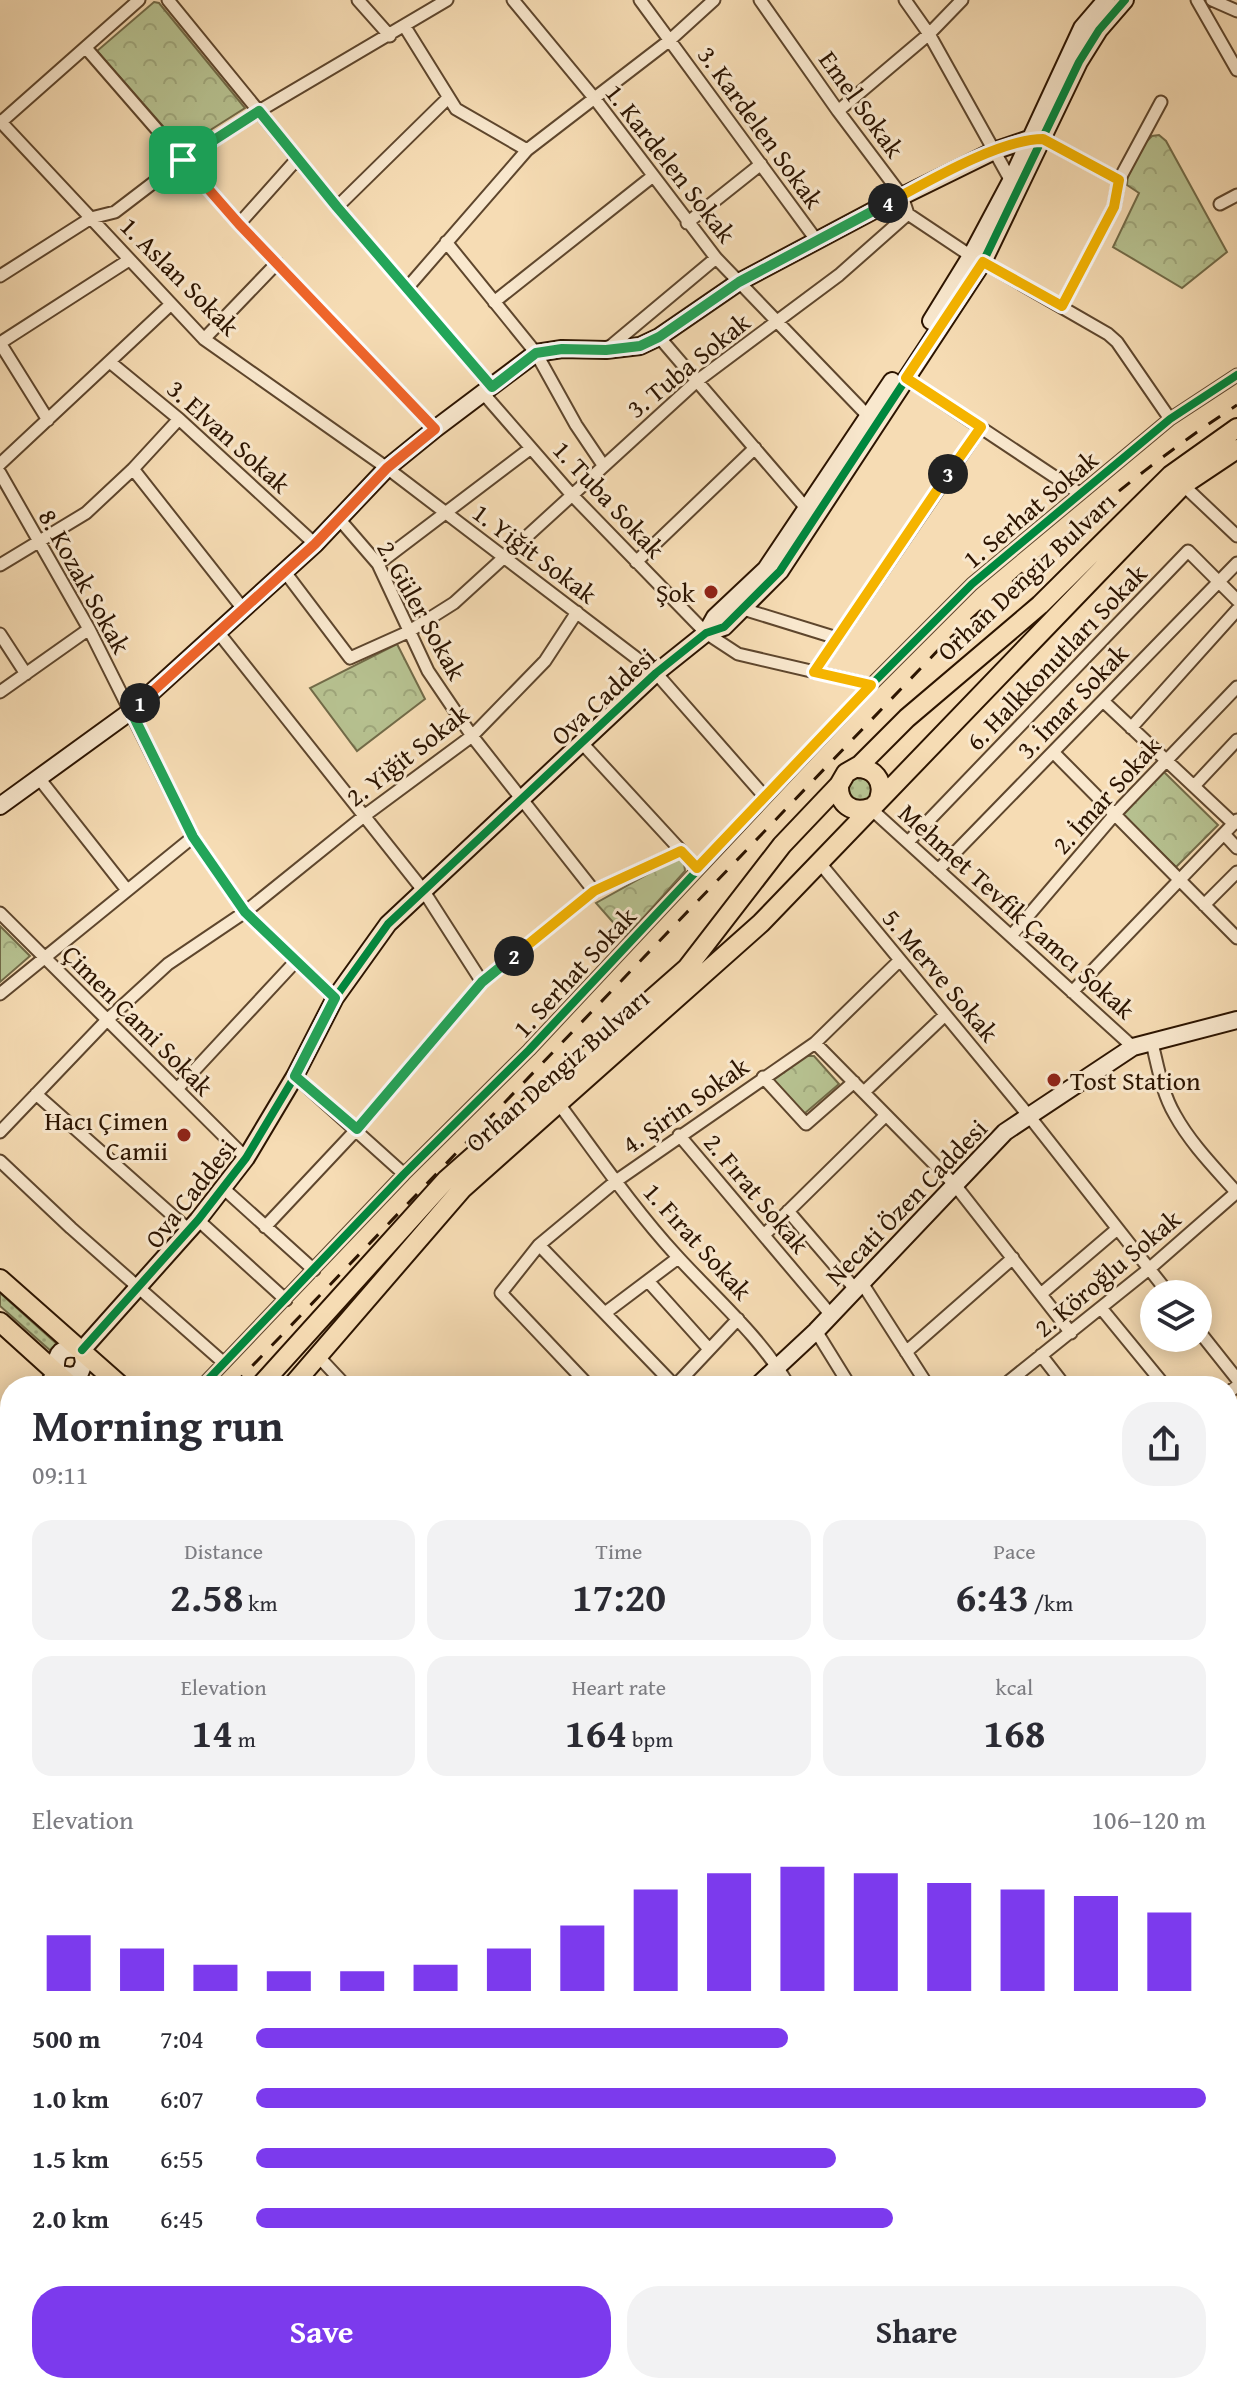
<!DOCTYPE html>
<meta charset="utf-8">
<style>
body{margin:0;font-family:"Gentium Book Plus",serif;background:#f2f2f3;color:#2b2b33;height:100vh;display:flex;flex-direction:column;font-size:30px;white-space:nowrap}
*{box-sizing:border-box;margin:0}
p{font-size:26px;color:#7c7c81}
.icon{flex:none;width:44px;height:44px;fill:none;stroke:currentColor;stroke-width:2;stroke-linecap:round;stroke-linejoin:round}
.map{position:relative;flex:1;overflow:hidden}
.details{position:absolute;left:0px;top:1376px;width:1238px;height:1018px;display:flex;flex-direction:column;background:#fff;border-radius:32px 32px 0 0;box-shadow:0 4px 20px #0003}
.details>*{flex:none}
.fabs{position:absolute;left:1140px;top:1280px;display:grid;gap:16px}
.fabs a{display:grid;place-items:center;width:72px;height:72px;border-radius:50%;background:#fff;box-shadow:0 4px 20px #0003;font-size:40px}
.pin{position:absolute;display:grid;place-items:center;width:68px;height:68px;color:#fff;margin:-34px;border-radius:16px;box-shadow:0 4px 12px #0006}
.km{position:absolute;width:40px;height:40px;margin:-20px;border-radius:50%;background:#222;color:#fff;font-size:22px;line-height:40px;text-align:center}
.round{display:grid;place-items:center;flex:none;width:84px;height:84px;border-radius:32px;background:#f2f2f3}
.head{display:flex;align-items:center;justify-content:space-between;height:136px;padding:0 32px}
h1{font-size:44px;font-weight:600;line-height:60px}
.metrics{display:grid;grid-template-columns:repeat(3,1fr);gap:12px;height:136px;padding:8px 32px}
.metrics div{display:grid;align-content:center;border-radius:20px;background:#f2f2f3;text-align:center}
.metrics b{font-size:40px;font-weight:600}
.metrics small{font-size:22px;font-weight:400}
.metrics p{font-size:22px}
.chart{height:224px;padding:16px 32px}
.chart p{display:flex;justify-content:space-between}
.chart svg{width:100%;height:144px;margin-top:8px;stroke:#7c3aed;stroke-width:6}
.action{display:flex;gap:16px;margin-top:auto;padding:16px 32px}
.action a{flex:1;height:92px;border-radius:32px;background:#7c3aed;color:#fff;font-size:32px;font-weight:600;line-height:92px;text-align:center}
.action a+a{background:#f2f2f3;color:#2b2b33}
ul{padding:0 32px;list-style:none;font-size:26px}
li{display:grid;grid-template-columns:128px 96px 1fr;align-items:center;height:60px}
li i{height:20px;border-radius:10px;background:#7c3aed}
.map>svg:first-child{display:block}
.grass{fill:url(#grass-dots);stroke:#726b48;stroke-width:2}
.park{fill:url(#park-crowns);stroke:#726b48;stroke-width:2}
.pitch{fill:#b7c291;stroke:#726b48;stroke-width:2}
.lines{fill:none;stroke-linecap:round;stroke-linejoin:round}
.street-casing{stroke:#5e462d;stroke-width:15}
.secondary-casing{stroke:#2c1400;stroke-width:20}
.primary-casing{stroke:#2c1400;stroke-width:22}
.street{stroke:#f9e8ce;stroke-width:11}
.secondary{stroke:#f9e8ce;stroke-width:16}
.primary{stroke:#f6dcb4;stroke-width:18}
.rail{stroke:#2c1400;stroke-width:3;stroke-dasharray:14 14;stroke-linecap:butt}
.cycleway-casing{stroke:#f9e8ce;stroke-width:13}
.cycleway{stroke:#00873e;stroke-width:8}
.split-1-casing{stroke:#fff;stroke-width:16}
.split-2-casing{stroke:#fff;stroke-width:16}
.split-3-casing{stroke:#fff;stroke-width:16}
.split-4-casing{stroke:#fff;stroke-width:16}
.split-5-casing{stroke:#fff;stroke-width:16}
.split-1{stroke:#f0652b;stroke-width:10}
.split-2{stroke:#22a559;stroke-width:10}
.split-3{stroke:#f5b400;stroke-width:10}
.split-4{stroke:#f5b400;stroke-width:10}
.split-5{stroke:#22a559;stroke-width:10}
.poi-dot{fill:#8f2418;stroke:#f9e8ce;stroke-width:3}
.labels{text-anchor:middle;dominant-baseline:central;stroke-width:6;stroke-linejoin:round;paint-order:stroke}
.street-label{font-size:26px;fill:#2c1400;stroke:#f9e8ce}
.poi-label{font-size:26px;fill:#2c1400;stroke:#f9e8ce;text-anchor:end}
</style>
<div class="map">
<svg width="1237" height="2393" viewBox="0 0 1237 2393">
<defs>
<pattern id="grass-dots" width="8" height="8" patternUnits="userSpaceOnUse" patternTransform="scale(2)"><rect width="8" height="8" fill="#b7c291"/><path d="M2 2h.1M6 6h.1" fill="none" stroke="#9ea67b" stroke-width="1.8" stroke-linecap="round"/></pattern>
<pattern id="park-crowns" width="20" height="18" patternUnits="userSpaceOnUse" patternTransform="scale(2)"><rect width="20" height="18" fill="#b7c291"/><path d="M2 6a3 3 0 1 1 6 0M12 15a3 3 0 1 1 6 0" fill="none" stroke="#9ea67b"/></pattern>
</defs>
<rect width="100%" height="100%" fill="#f6dcb4"/>
<filter id="stains"><feTurbulence type="fractalNoise" baseFrequency=".0025" numOctaves="4"/><feColorMatrix values="0 0 0 0 .2 0 0 0 0 .09 0 0 0 0 .02 0 0 0 .5 -.17"/></filter>
<radialGradient id="worn" r=".72"><stop offset=".6" stop-color="#630" stop-opacity="0"/><stop offset="1" stop-color="#630" stop-opacity=".3"/></radialGradient>
<path class="grass" d="M857,774L875,783L870,802L851,801L846,783Z
M0,1293L58,1345L52,1352L0,1306Z"/>
<path class="park" d="M154,2L159,3L245,108L182,148L97,51Z
M1159,135L1166,141L1227,252L1182,288L1113,247L1139,193L1127,185C1127,169 1140,147 1152,136Z
M397,644L425,699L357,751L310,688Z
M1164,772L1218,825L1176,867L1122,814Z
M677,858L684,863L685,871L626,937L596,903Z
M0,926L30,956L0,982Z
M805,1056H814L839,1084L804,1114L772,1081Z"/>
<path class="pitch" d="M723,2384H823L818,2393H718Z"/>
<g class="lines">
<defs>
<path id="street" d="M168,0L337,207L492,387
M358,0L390,36
M513,0L595,99L716,258L868,416
M640,0L817,241
M760,0L838,111L902,196L908,214L971,256
M905,0L929,34L1011,181
M1197,0L1237,70
M1212,0L1237,11
M405,27L456,109L527,150
M86,48L239,224L435,429
M838,111L929,34L962,0
M0,121L204,339L387,468L656,673L765,797
M0,123L139,0
M1043,139L1119,180
M1220,204L1237,195
M337,207L448,98
M687,223L761,164
M239,224L297,159
M446,242L536,353L576,425L603,465
M983,262L1108,334L1117,342L1170,419
M0,276L91,218L115,212L183,160L259,111L447,0
M408,287L527,150L670,40L714,0
M494,302L653,176
M1062,306L1114,207L1119,180L1161,102
M659,337L806,508
M204,339L277,263
M0,343L129,260
M0,343L48,420
M606,350L716,258
M111,363L179,419L315,544
M906,378L1079,493
M483,393L571,494L706,633L738,654L871,685
M0,464L170,305
M133,469L244,610
M0,473L89,629L193,837L245,912L335,998
M1183,485L1237,536
M340,520L378,564L428,671L472,736L594,891
M636,562L755,448
M378,564L531,448
M0,565L86,513L133,469L179,419
M285,572L350,658L408,632L454,603L697,381L839,275L908,214
M743,609L837,638
M218,632L423,890L482,982
M0,634L26,674
M814,672L981,427
M0,692L89,629
M1103,701L1234,824
M1131,728L1237,610
M581,742L697,868
M1053,752L1237,938
M38,777L127,890
M1194,786L1237,740
M870,808L1133,1047
M1224,834L1237,848
M908,842L1188,551L1237,600
M819,862L1029,1116L1169,1294
M938,870L1237,563
M1204,905L1237,872
M0,913L246,1158
M1011,936L1115,814L1237,687
M1072,992L1237,820
M0,994L193,837
M815,1043L955,1185L1071,1333
M1152,1043C1158,1067 1162,1093 1175,1115C1191,1144 1215,1168 1237,1193
M295,1076L404,1174
M763,1077L806,1124L854,1082
M177,1089L295,962
M864,1092L945,1015
M36,1094L189,1230
M559,1104C597,1155 633,1208 676,1255C715,1298 760,1336 789,1386
M0,1132L107,1020L168,964L245,912L364,816L472,736L545,661L577,612
M679,1135L831,1315
M0,1161L71,1228L224,1363
M223,1188L314,1270
M788,1211L856,1290
M198,1220L286,1300
M265,1227L357,1129L482,982L594,891L681,851
M764,1235L886,1115
M539,1245L675,1386
M648,1281L709,1349
M862,1283L928,1386
M1041,1294L1116,1230
M1101,1308L1165,1386
M605,1313L678,1258
M1198,1330L1237,1379
M816,1331L850,1386
M906,1352L1013,1258
M1041,1355L1065,1386
M318,1356L346,1386
M202,1386L404,1174L529,1050L871,685L972,584L1170,419L1237,375
M589,1386L501,1293L539,1245L616,1181L815,1043L900,960
M675,1386L738,1319
M1003,1386L1149,1269L1237,1192
M1228,1393L1237,1386
M1228,1463L1237,1474
M0,1553L10,1540
M1228,1590L1237,1582
M1228,1755L1237,1747
M0,1805L10,1817
M1228,2010L1237,2016
M0,2046L10,2059
M1228,2089L1237,2075
M0,2094L10,2086
M1228,2107L1237,2113
M0,2157L10,2170
M1228,2215L1237,2202
M1228,2241L1237,2247
M0,2283L10,2273
M0,2286L10,2297
M89,2384L97,2393
M159,2384L164,2393
M252,2384L260,2393
M328,2384L334,2393
M380,2384L389,2393
M490,2384L495,2393
M530,2384L535,2393
M572,2384L577,2393
M969,2384L984,2393
M356,2393L370,2384
M626,2393L641,2384
M704,2393L709,2384
M826,2393L831,2384
M1102,2393L1107,2384"/>
<path id="secondary" d="M931,321L971,256L1011,181L1082,28L1106,0
M706,633L715,617L766,569L892,381
M0,806L131,711L315,544L387,468L435,429L536,353L562,349L606,350L640,346L659,337L739,282L882,206L994,151L1029,139H1043
M82,1350L198,1220L246,1158L295,1076L335,998L388,924L656,673L706,633L724,627L780,571L983,262L1079,62L1099,30L1125,0
M56,1373L71,1376L80,1373L84,1363L82,1350
M47,1386L56,1373C55,1351 61,1346 82,1350
M757,1386L816,1331L1005,1132L1133,1047L1237,1020
M0,1447L10,1434
M1228,1936L1237,1926
M0,1944L10,1941
M1228,1962L1237,1951
M908,2393L914,2384
M932,2393L938,2384"/>
<path id="primary" d="M855,768C874,767 885,781 879,799
M839,785C838,804 852,814 870,808
M0,1279L121,1386
M0,1322L71,1386
M260,1386L446,1180L687,968L782,845L839,785L846,773L860,765L907,718L1040,605L1171,475L1237,428
M292,1386L462,1189L761,923L1183,485L1237,449
M0,1664L10,1654
M0,1694L10,1684
M1228,2373L1237,2382
M1200,2384L1212,2393"/>
</defs>
<use href="#street" class="street-casing"/>
<use href="#secondary" class="secondary-casing"/>
<use href="#primary" class="primary-casing"/>
<use href="#street" class="street"/>
<use href="#secondary" class="secondary"/>
<use href="#primary" class="primary"/>
<path class="rail" d="M233,1386L944,644C1037,559 1131,474 1237,405
M0,1629L10,1619"/>
<defs>
<path id="cycleway" d="M82,1350L198,1220L246,1158L295,1076L335,998L388,924L656,673L706,633L724,627L780,571L983,262L1079,62L1099,30L1125,0
M202,1386L404,1174L529,1050L871,685L972,584L1170,419L1237,375"/>
</defs>
<use href="#cycleway" class="cycleway-casing"/>
<use href="#cycleway" class="cycleway"/>
</g>
<g class="lines">
<defs>
<path id="split-1" d="M140,703L315,544L387,468L435,429L239,224L183,160"/>
<path id="split-2" d="M140,703L131,711L193,837L245,912L335,998L295,1076L357,1129L482,982L514,956"/>
<path id="split-3" d="M514,956L594,891L681,851L697,868L871,685L814,672L948,474"/>
<path id="split-4" d="M888,203C927,182 1000,139 1043,139L1119,180L1114,207L1062,306L983,262L906,378L981,427L948,474"/>
<path id="split-5" d="M183,160L259,111L337,207L492,387L536,353L562,349L606,350L640,346L659,337L739,282L888,203"/>
</defs>
<use href="#split-1" class="split-1-casing"/>
<use href="#split-2" class="split-2-casing"/>
<use href="#split-3" class="split-3-casing"/>
<use href="#split-4" class="split-4-casing"/>
<use href="#split-5" class="split-5-casing"/>
<use href="#split-1" class="split-1"/>
<use href="#split-2" class="split-2"/>
<use href="#split-3" class="split-3"/>
<use href="#split-4" class="split-4"/>
<use href="#split-5" class="split-5"/>
</g>
<g class="poi-dot">
<circle cx="711" cy="592" r="8"/>
<circle cx="1054" cy="1080" r="8"/>
<circle cx="184" cy="1135" r="8"/>
</g>
<g class="labels">
<g class="street-label">
<text transform="translate(862 104) rotate(54)">Emel Sokak</text>
<text transform="translate(761 127) rotate(54)">3. Kardelen Sokak</text>
<text transform="translate(671 163) rotate(52)">1. Kardelen Sokak</text>
<text transform="translate(180 276) rotate(45)">1. Aslan Sokak</text>
<text transform="translate(688 365) rotate(-39)">3. Tuba Sokak</text>
<text transform="translate(229 436) rotate(42)">3. Elvan Sokak</text>
<text transform="translate(609 499) rotate(47)">1. Tuba Sokak</text>
<text transform="translate(1030 509) rotate(-40)">1. Serhat Sokak</text>
<text transform="translate(535 553) rotate(37)">1. Yiğit Sokak</text>
<text transform="translate(1026 576) rotate(-43)">Orhan Dengiz Bulvarı</text>
<text transform="translate(85 581) rotate(61)">8. Kozak Sokak</text>
<text transform="translate(422 610) rotate(61)">2. Güler Sokak</text>
<text transform="translate(1056 657) rotate(-46)">6. Halkkonutları Sokak</text>
<text transform="translate(603 696) rotate(-42)">Ova Caddesi</text>
<text transform="translate(1072 701) rotate(-46)">3. İmar Sokak</text>
<text transform="translate(407 755) rotate(-38)">2. Yiğit Sokak</text>
<text transform="translate(1106 795) rotate(-48)">2. İmar Sokak</text>
<text transform="translate(1017 911) rotate(42)">Mehmet Tevfik Çamcı Sokak</text>
<text transform="translate(574 972) rotate(-47)">1. Serhat Sokak</text>
<text transform="translate(941 975) rotate(50)">5. Merve Sokak</text>
<text transform="translate(138 1020) rotate(45)">Çimen Cami Sokak</text>
<text transform="translate(557 1070) rotate(-41)">Orhan Dengiz Bulvarı</text>
<text transform="translate(685 1105) rotate(-35)">4. Şirin Sokak</text>
<text transform="translate(190 1193) rotate(-52)">Ova Caddesi</text>
<text transform="translate(757 1193) rotate(50)">2. Fırat Sokak</text>
<text transform="translate(906 1202) rotate(-46)">Necati Özen Caddesi</text>
<text transform="translate(698 1241) rotate(48)">1. Fırat Sokak</text>
<text transform="translate(1107 1273) rotate(-40)">2. Köroğlu Sokak</text>
</g>
<g class="poi-label">
<text x="695" y="592">Şok</text>
<text x="1070" y="1080" text-anchor="start">Tost Station</text>
<text x="168" y="1120">Hacı Çimen<tspan x="168" dy="30">Camii</tspan></text>
</g>
</g>
<rect width="100%" height="100%" filter="url(#stains)"/>
<rect width="100%" height="100%" fill="url(#worn)"/>
</svg>
<div class="fabs">
<a><svg class="icon" aria-label="layers" viewBox="0 0 24 24"><path d="M12 4l9 5-9 5-9-5zM3 14l9 5 9-5"/></svg></a>
</div>
<div class="pin" style="left:183px;top:160px;background:#1e9e55"><svg class="icon" aria-label="arrive" viewBox="0 0 24 24"><path d="M6 21V4h12l-3 4 3 4H6"/></svg></div>
<b class="km" style="left:140px;top:703px">1</b>
<b class="km" style="left:514px;top:956px">2</b>
<b class="km" style="left:948px;top:474px">3</b>
<b class="km" style="left:888px;top:203px">4</b>
<section class="details">
<div class="head"><div><h1>Morning run</h1><p>09:11</p></div><a class="round"><svg class="icon" aria-label="share" viewBox="0 0 24 24"><path d="M12 15V3M7 8l5-5 5 5M5 13v7h14v-7"/></svg></a></div>
<div class="metrics">
<div><p>Distance</p><b>2.58<small> km</small></b></div>
<div><p>Time</p><b>17:20</b></div>
<div><p>Pace</p><b>6:43<small> /km</small></b></div>
</div>
<div class="metrics">
<div><p>Elevation</p><b>14<small> m</small></b></div>
<div><p>Heart rate</p><b>164<small> bpm</small></b></div>
<div><p>kcal</p><b>168</b></div>
</div>
<div class="chart"><p><span>Elevation</span>106–120 m</p>
<svg viewBox="0 0 160 44" preserveAspectRatio="none"><path d="M5 44V27M15 44V31M25 44V36M35 44V38M45 44V38M55 44V36M65 44V31M75 44V24M85 44V13M95 44V8M105 44V6M115 44V8M125 44V11M135 44V13M145 44V15M155 44V20"/></svg>
</div>
<ul>
<li><b>500 m</b>7:04<i style="width:56%"></i></li>
<li><b>1.0 km</b>6:07<i style="width:100%"></i></li>
<li><b>1.5 km</b>6:55<i style="width:61%"></i></li>
<li><b>2.0 km</b>6:45<i style="width:67%"></i></li>
</ul>
<div class="action"><a>Save</a><a>Share</a></div>
</section>
</div>
